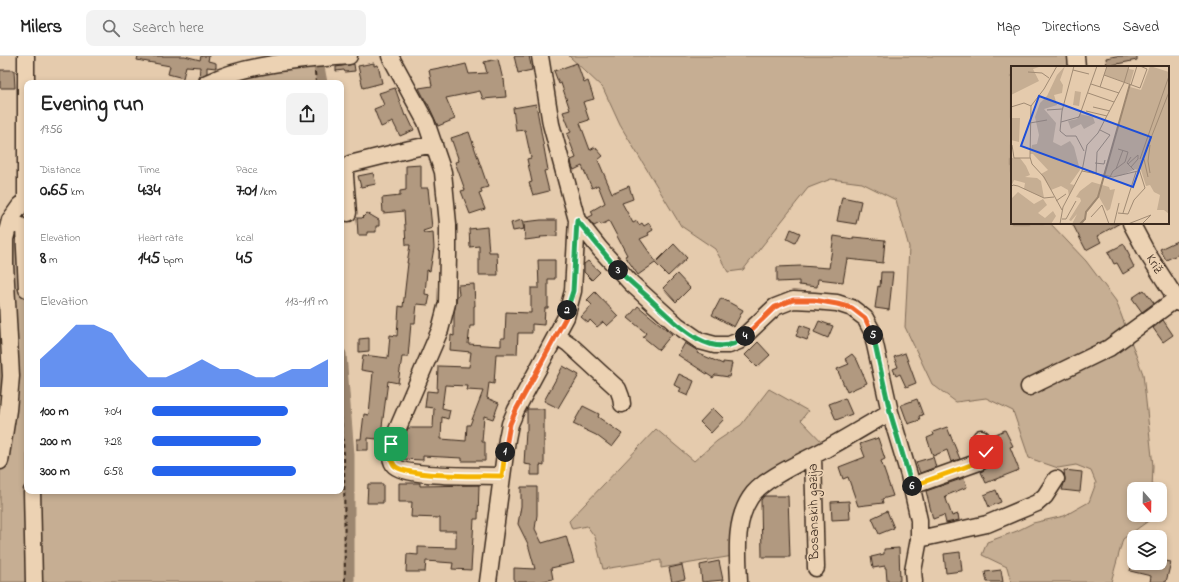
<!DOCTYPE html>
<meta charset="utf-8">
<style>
body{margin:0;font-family:"Indie Flower",sans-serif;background:#f2f2f2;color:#222;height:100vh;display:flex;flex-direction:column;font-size:15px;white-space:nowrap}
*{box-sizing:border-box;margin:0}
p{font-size:13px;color:#767676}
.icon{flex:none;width:22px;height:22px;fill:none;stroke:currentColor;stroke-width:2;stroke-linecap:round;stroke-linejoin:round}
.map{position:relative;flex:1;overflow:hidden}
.drawer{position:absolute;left:24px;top:24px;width:320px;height:414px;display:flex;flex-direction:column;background:#fff;border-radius:8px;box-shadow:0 2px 6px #0003}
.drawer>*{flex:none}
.needle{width:26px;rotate:160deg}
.fabs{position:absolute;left:1127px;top:426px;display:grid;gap:8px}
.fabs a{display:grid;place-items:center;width:40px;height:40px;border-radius:8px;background:#fff;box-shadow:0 2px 6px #0003;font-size:20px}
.pin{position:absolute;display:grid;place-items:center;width:34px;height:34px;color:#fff;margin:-17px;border-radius:8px;box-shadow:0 2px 6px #0006}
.km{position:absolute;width:20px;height:20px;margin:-10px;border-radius:50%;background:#222;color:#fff;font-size:11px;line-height:20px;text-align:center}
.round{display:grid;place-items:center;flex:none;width:42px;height:42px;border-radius:8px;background:#f2f2f2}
.head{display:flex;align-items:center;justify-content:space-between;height:68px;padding:0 16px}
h1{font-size:22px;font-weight:800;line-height:30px}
.metrics{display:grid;grid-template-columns:repeat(3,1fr);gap:6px;height:68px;padding:4px 16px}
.metrics div{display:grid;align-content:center}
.metrics b{font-size:17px;font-weight:800}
.metrics small{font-size:11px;font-weight:400}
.metrics p{font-size:11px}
.chart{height:112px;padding:8px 16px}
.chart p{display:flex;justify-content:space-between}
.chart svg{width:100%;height:72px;margin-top:4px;fill:#2563eb;opacity:.7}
ul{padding:0 16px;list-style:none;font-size:13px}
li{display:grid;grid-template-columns:64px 48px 1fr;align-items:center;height:30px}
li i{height:10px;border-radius:5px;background:#2563eb}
header{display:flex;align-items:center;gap:24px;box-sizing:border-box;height:56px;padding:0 20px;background:#fff;border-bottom:1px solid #e0e0e0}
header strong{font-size:19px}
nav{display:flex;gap:22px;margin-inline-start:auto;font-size:14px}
.search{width:280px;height:36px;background:#f2f2f2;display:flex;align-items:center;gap:10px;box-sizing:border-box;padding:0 14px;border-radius:8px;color:#767676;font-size:15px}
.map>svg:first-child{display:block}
.green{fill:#c6ae93;stroke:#806c58}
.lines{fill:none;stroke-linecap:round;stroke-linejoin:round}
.canal{stroke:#9d8770;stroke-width:11}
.building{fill:#b19980;stroke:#3b2a1e;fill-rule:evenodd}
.minor-casing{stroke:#3b2a1e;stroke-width:19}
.path{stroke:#3b2a1e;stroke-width:2;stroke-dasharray:4 3;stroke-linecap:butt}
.minor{stroke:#ecd2b3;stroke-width:16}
.split-1-casing{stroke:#fff;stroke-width:8}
.split-2-casing{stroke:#fff;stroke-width:8}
.split-3-casing{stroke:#fff;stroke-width:8}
.split-4-casing{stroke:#fff;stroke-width:8}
.split-5-casing{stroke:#fff;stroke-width:8}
.split-6-casing{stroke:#fff;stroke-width:8}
.split-7-casing{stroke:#fff;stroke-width:8}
.split-1{stroke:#f5b400;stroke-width:5}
.split-2{stroke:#f0652b;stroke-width:5}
.split-3{stroke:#22a559;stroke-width:5}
.split-4{stroke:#22a559;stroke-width:5}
.split-5{stroke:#f0652b;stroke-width:5}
.split-6{stroke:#22a559;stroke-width:5}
.split-7{stroke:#f5b400;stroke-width:5}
.labels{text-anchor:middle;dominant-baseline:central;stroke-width:3.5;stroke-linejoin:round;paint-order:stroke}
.street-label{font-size:14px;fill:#3b2a1e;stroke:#ecd2b3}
.inset-river{fill:none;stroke:#9d8770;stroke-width:2}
.inset-road{fill:none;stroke:#a18b74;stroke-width:1}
.view{fill:#1d4ed8;fill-opacity:0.15;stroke:#1d4ed8;stroke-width:2}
.inset-edge{fill:none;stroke:#3b2a1e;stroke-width:2}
</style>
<header>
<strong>Milers</strong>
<div class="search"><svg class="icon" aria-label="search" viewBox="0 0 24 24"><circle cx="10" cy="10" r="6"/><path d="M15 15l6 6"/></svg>Search here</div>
<nav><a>Map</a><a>Directions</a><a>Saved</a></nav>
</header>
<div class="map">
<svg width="1179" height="526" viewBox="0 0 1179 526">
<rect width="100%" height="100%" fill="#e5cbad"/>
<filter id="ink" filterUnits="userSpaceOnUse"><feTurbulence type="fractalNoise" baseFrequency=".025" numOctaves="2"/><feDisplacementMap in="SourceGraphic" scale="8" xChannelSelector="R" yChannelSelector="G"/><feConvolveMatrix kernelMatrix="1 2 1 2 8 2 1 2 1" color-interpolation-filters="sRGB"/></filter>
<g filter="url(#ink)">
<path class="green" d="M317,0L322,27H207Z
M569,0H1076L1077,11H1012V167H1050L1086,205L1116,245L1143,318L1153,410L1152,433H1134V459H1151V463L1123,483L1111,526H1011L1007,511L982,499L987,486L1017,475L1033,467L1064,460L1089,446L1096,427L1091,415L1076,409L1058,412L1029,402L1013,355L986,342L956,346L932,328L905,271L909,191L896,144L862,127L831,123L808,132L743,214L728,216L715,193L681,170L620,69L603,32Z
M10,164L27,173V435H341V298L349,399V526H0V206Z
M769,333L808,355L801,364L828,392L750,441L739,499L661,512V504L603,513L595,481L587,470L572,473L569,465L656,373L694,405L717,385L741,369Z"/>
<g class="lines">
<path class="canal" d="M317,0L322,27
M341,298L349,399V526"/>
</g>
<path class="building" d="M138,0H185L200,4L201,0H209L208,5L216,7V12L207,11V17L199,23L200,11L186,10L183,22L168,18L170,10L137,4Z
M514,0H529L532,14L518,17Z
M1116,0H1137V4L1107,10L1106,2Z
M498,3L503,24L504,23L506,41L483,43L480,35L446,42L455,63L438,70L428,48H427L419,32L432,30L429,14L449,10V12L466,8L469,18L487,17L484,6Z
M374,7V10L378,9L382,27L363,32L358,10Z
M577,7L584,27L588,25L594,43L583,46L589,64L580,67L590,94L595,91L603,100L598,104L612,137L629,130L633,143L622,147L633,167L637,165L639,169L642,167L644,170L649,167L653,174L648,177L649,179L640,183L656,206L674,188L687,202L668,220L655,207L638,219L625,200L627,199L609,165L601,169L600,167L594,170L587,162L593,159L591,155L605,147L598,129L592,132L582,110L574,114L572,110L571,104L576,102L567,78L571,76L563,56L570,54L561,27L559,28L554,15Z
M354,8L355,15L345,16L344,14L336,15V11Z
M0,14H14L15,32H0Z
M395,32L405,60L407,59L414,74L400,80L393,66L381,71L374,53L384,49L379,37Z
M536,48L548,114L544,115L549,135L533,139L529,127L532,126L527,103L531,102L525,74L516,75L513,52Z
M469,76L488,131L481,133L482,137L479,138L485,153L470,158L461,135L465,134L455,106L459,105L451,82Z
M421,109V132H428L432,172L423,175L424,177L433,176L434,192L430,215L427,214L425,238L430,239L428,249L417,248L415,267H411L408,301H402L398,327L388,325L381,378H378L377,383L368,382V394H357V383H361L364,358L369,359L373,316L361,314L363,299L388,302L390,279L397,280L399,250L403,251L408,207H407L410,189H406L404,155L383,157L382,142L400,140V135L406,134V110Z
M373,117L376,128L361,131L358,120Z
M842,141L861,145L856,168L837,165Z
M367,157L379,164V170H376V176H367V179H358L357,162H362Z
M522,164L524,173L513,175L511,167Z
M541,164H557V180L540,181L541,182L525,184L524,166Z
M1072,167H1120L1097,180L1101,186L1086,194Z
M487,171L489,196H497L498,219H479V190L470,191L469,173Z
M791,173L800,177L795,187L787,183Z
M834,180L853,183V181L885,184L883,207L847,203L843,226L818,223L817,231L799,229V225L777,226V211L801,210L829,212Z
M1179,184V198L1166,204L1160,193Z
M1124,188L1130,200L1129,201L1134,211L1123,218L1117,207L1114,208L1108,196Z
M538,204H555V223H548V252H545L544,269L532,268V277H518L517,298H496L494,328L489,327L487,342L499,347L493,363L484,360L482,386H485V405H462V402L423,400V404L402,403L403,385L408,372H433L434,352L425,351L427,335L437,336L438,310L469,311L471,296L450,294L451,279L454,280V257L457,240L459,239L458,229L474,228L475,250H474V270H470L468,288L501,290V282H505L506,256L531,257V232H539ZM445,329L468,330L467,334L483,335L470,369H467L466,385L441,383L442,361L448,363L450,354L442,352Z
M588,205L600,216L592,224L584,216V208Z
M881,216H893L889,254L875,252L878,230L880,231Z
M677,218L690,232L676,246L663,232Z
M1144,234L1154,247L1142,256L1132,242Z
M595,236L618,260L607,270L603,266L597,271L590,264L588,267L581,261L592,249L587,244Z
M721,242L743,254L734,271L712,259Z
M638,250L672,278L659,294L643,281L646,277L628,262Z
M1163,264L1173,279L1163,286L1153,272Z
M819,265L833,270L828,282L814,276Z
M800,269L811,273L807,284L796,280Z
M369,282V295L359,296V283Z
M758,286L770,299L757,311L745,299Z
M685,287L698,295L697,297L723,308V306L732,307L729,321L715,319L713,322L678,299Z
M905,297L916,327L906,331L900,318L896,320L893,313L898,311L894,301Z
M852,298L857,304L867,327L847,336L837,313L849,308L845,303Z
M563,310L579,319L572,331L571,330L558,352L544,345Z
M679,318L694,325L688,340L679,336L681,332L674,329Z
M845,342L852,358L836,364L829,348Z
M917,343L923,359L919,360L920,364L908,368L901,349Z
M583,350L599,358L598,361L622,378L612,391L596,379L573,368Z
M713,352L724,363L711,377L700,366Z
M527,353H544V410L540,409V419H531V409L524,408L526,375H527Z
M947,371L960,403L951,406L947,394L933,400L927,382L934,379L933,376Z
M1005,374L1013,390L1010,391L1019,414L986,427L981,416L990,410L996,404L995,401V393L991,380Z
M878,382L885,403L881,405L893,440L882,443L883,447L858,450L848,421L843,423L839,411L865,401L860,388Z
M933,401L936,411L920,417L916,406Z
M1064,414L1082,416L1080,436L1062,434L1065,424Z
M964,422L967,431L945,440L952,460L958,458L959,464L946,467L944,459L933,463L926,435Z
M399,427H420V430L479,429L478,463H474L471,514L452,513L453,507L426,505L425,516H406L407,498L418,499V491L456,492V475H440V462L411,461L412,446H399Z
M368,428H383V447H367Z
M521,431H537V459L535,473L542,487L566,480L574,507L551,512L553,523L539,526H514V512L535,513L528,488L518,468L521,450Z
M996,434L1001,446L989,451L984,439Z
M764,440H788L790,501H762L761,444Z
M849,445L850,463L832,464L831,446Z
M887,455L894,472L879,478L872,462Z
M899,492L900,525H887L886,512H885V510L873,512L871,501L884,498V493Z
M960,496L962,515L946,517L944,498Z
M1160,504L1171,506L1166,526H1150L1151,520L1130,515L1132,507H1160Z
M719,505L723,524L702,526L700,509Z
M682,509L685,523L672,526L669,512Z
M1001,514L1003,526H987L985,516Z"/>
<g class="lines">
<defs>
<path id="minor" d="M390,0L426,66L443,116L448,168V199L447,247L440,274L391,388C390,395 390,403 394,409C404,422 483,419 502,420
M1076,0L1077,11
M207,27C248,7 304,4 349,0
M26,145V0
M348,157L345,120V114L350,108L410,93L434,88
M10,164L24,172L27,233
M577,164L600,193L631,227L677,269L700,285L715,289H729L739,285L775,251L793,244L814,245L837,247L852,252L865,262L872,275L890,356L909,419L919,464V483L913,515L914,526
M1131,167L1147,197L1179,247
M556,279L569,288L618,333L621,341L622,348
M1029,331L1109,292L1176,243
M813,400L816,512
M0,405L8,354L11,320L5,208V183L10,164L20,150L27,144
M912,430L979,406L985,402L986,396L981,382
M32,435L34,526
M919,483L987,468L1037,447L1045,440L1056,423
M488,526L507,383L510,368L516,354L566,261L573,235L577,164L551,68L540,0
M739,526C738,498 734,467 750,442C761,423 806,404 826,393C848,381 869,368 890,356"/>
</defs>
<use href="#minor" class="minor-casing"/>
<path class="path" d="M315,16L316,27
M341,360L344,399L345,526"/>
<use href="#minor" class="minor"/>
</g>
</g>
<g class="lines" filter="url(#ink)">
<defs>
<path id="split-1" d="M391,388C390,395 390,403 394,409C404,422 483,419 502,420L505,396"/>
<path id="split-2" d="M505,396L510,368L516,354L566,261L567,254"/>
<path id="split-3" d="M567,254L573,235L577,164L618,214"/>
<path id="split-4" d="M618,214C629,225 640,234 650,243C672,264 714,310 745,280"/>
<path id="split-5" d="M745,280L775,251L793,244H814L837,248L852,252L865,262L873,279"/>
<path id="split-6" d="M873,279L890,356L912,430"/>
<path id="split-7" d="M912,430L979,406L985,402L986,396"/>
</defs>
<use href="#split-1" class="split-1-casing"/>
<use href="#split-2" class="split-2-casing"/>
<use href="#split-3" class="split-3-casing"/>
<use href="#split-4" class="split-4-casing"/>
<use href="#split-5" class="split-5-casing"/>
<use href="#split-6" class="split-6-casing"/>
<use href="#split-7" class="split-7-casing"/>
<use href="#split-1" class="split-1"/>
<use href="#split-2" class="split-2"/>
<use href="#split-3" class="split-3"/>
<use href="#split-4" class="split-4"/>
<use href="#split-5" class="split-5"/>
<use href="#split-6" class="split-6"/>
<use href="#split-7" class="split-7"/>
</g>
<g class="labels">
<g class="street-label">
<text transform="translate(1154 208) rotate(59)">Križ</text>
<text transform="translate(814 456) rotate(-91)">Bosanskih gazija</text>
</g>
</g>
<g transform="translate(1011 10)">
<rect width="158" height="158" fill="#e5cbad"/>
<path d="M0,0H31L22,3L28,15L0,29ZM54,0L49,14L52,19L51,27L43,29L46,39L33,43L45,57L42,76L50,80L59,75L63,81L69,104L59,118L63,119L58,130L57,124L50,120L40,124L30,108L37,104L22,88H19L21,79L26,78L28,69L24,51L29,37L36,30L46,9ZM96,0H118V3L123,4L119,18L93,9ZM139,0L158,6V148L153,144H146L149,129L143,126L139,119L135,120L129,101L127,105L125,103L109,110H92L119,21L130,24ZM64,25L70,26L68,40L62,39ZM69,48L82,51L84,57L73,63L70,58L60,63L57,55L66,53ZM0,52H9L8,76L0,74ZM0,92H9L15,100L19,109L14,111L26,112L30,115L33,132L13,123L14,117L3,114L0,121ZM81,116L98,121L99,124L104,123L99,143L96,145L88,131L76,146L72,158H61L66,148L60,155L58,154L70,135L69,132L65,131L69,125ZM7,126L23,138L32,133L36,139L27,147L34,152L42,145L45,150L40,158H0V133Z" fill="#c6ae93"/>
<path class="inset-river" d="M69,158L74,153L75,146L87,131L119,18"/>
<path class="inset-road" d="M46,0L33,23L20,40L19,91L21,98L33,111L51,144M63,0L51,45L49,65L55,70H65L73,85M62,4L78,8M17,6L31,7L38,12M93,9L129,22L136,3L129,0M80,18L108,27M120,19L126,0M89,21L96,0M77,27L103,36M0,41L13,37L20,40M82,41L99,45M36,44L51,43M75,45L96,50M50,56L68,51L86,0M19,57L36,54M1,79L3,92H19M120,91L116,97L123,104M129,93L158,10M133,93L137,111M84,97L93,98L94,94M117,98L127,89V93L120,101M105,103L112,84M71,105L76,79L87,67L113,17L118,0M139,107L137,95L139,79M85,108L86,86L99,69L89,64M99,111L102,105L114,96L117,86L107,83M0,121L2,119L7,120L33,132L43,131M45,135L55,128M107,147L117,148L123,134L134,122L128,103M112,147L125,106M80,151L91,139L98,158M51,153H55L65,135M49,158L52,141L71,105L102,111L127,105L158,26M103,158L108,137M117,158L140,149L131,158"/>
<path class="view" d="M28,30L140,71L122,121L10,80Z"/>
<rect width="158" height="158" class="inset-edge"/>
</g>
</svg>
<div class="fabs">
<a><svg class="needle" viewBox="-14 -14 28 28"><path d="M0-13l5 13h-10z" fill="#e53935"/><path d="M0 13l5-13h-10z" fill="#767676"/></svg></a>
<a><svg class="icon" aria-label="layers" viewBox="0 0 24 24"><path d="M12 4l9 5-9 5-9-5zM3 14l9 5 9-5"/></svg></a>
</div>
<div class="pin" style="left:391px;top:388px;background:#1e9e55"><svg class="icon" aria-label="arrive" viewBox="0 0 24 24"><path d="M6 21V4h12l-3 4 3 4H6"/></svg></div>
<div class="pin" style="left:986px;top:396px;background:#d93025"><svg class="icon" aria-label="check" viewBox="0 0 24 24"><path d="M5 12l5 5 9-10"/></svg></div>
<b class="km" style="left:505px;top:396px">1</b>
<b class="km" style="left:567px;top:254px">2</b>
<b class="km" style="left:618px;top:214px">3</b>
<b class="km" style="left:745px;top:280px">4</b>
<b class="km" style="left:873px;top:279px">5</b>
<b class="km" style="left:912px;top:430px">6</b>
<section class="drawer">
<div class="head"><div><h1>Evening run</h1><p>19:56</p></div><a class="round"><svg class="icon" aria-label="share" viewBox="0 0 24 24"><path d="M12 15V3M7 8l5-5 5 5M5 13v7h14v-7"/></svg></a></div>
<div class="metrics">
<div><p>Distance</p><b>0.65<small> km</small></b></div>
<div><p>Time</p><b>4:34</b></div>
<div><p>Pace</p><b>7:01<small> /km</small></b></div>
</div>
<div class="metrics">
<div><p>Elevation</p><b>8<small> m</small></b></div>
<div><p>Heart rate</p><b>145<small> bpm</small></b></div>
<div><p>kcal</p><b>45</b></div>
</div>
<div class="chart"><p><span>Elevation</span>113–119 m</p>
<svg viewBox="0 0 160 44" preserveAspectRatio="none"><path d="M0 44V27L10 17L20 6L30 6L40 11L50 27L60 38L70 38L80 33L90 27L100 33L110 33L120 38L130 38L140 33L150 33L160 27V44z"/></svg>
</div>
<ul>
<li><b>100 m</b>7:04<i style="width:77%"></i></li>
<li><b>200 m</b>7:28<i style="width:62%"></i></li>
<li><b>300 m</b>6:58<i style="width:82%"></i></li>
</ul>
</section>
</div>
